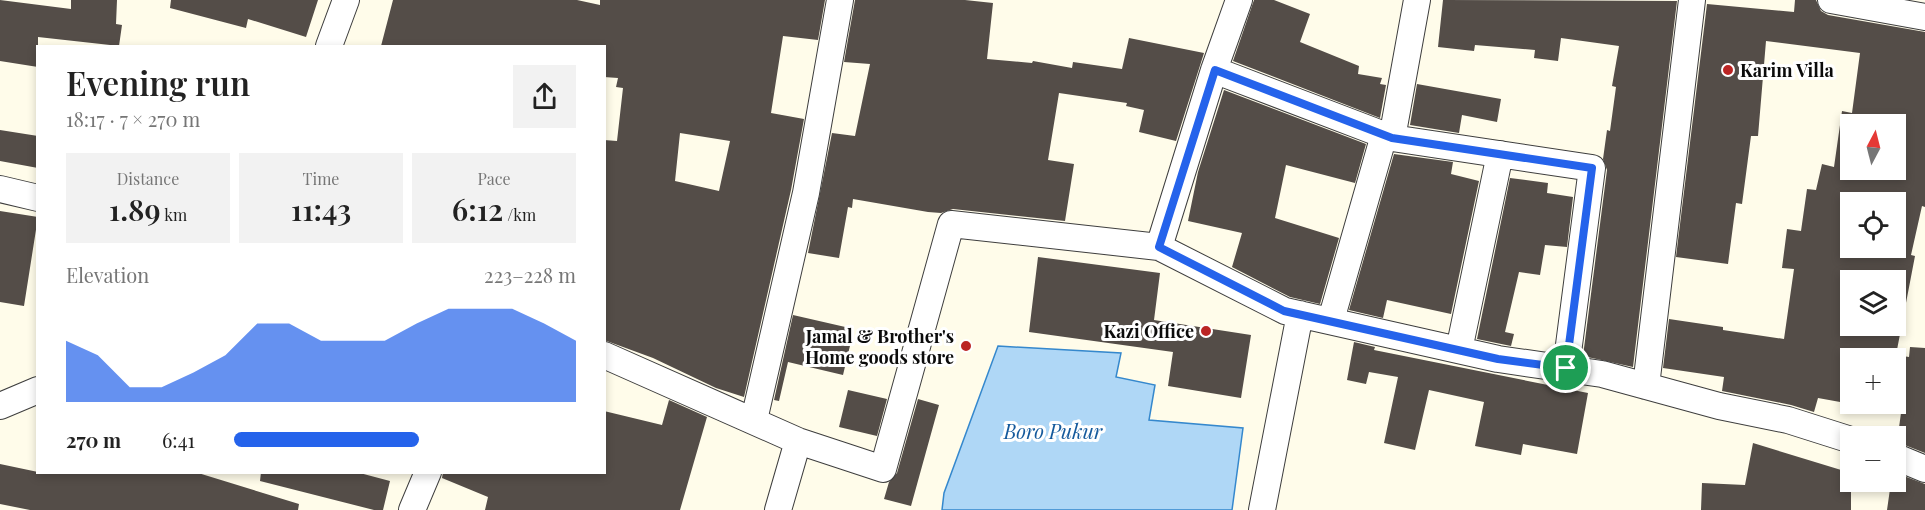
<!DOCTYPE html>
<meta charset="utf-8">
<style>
body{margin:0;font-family:"Playfair Display",serif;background:#f2f2f2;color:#222;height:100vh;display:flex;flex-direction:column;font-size:22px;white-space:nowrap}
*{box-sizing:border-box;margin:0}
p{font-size:20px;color:#767676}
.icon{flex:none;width:33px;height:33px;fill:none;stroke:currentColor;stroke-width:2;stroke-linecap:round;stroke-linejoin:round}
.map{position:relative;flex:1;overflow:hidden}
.sheet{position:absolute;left:36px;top:45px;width:570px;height:429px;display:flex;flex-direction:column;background:#fff;border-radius:0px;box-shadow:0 3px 9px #0003}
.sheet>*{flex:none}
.needle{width:39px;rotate:7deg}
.fabs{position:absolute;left:1840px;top:114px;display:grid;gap:12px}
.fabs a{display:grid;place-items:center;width:66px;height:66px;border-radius:0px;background:#fff;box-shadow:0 3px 9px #0003;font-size:30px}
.pin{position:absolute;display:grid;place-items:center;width:51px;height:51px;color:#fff;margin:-26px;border:3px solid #fff;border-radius:50%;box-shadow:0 2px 6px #0007}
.round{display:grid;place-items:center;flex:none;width:63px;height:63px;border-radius:0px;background:#f2f2f2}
.overview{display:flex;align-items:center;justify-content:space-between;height:102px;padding:0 30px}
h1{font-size:33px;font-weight:600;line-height:45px}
.metrics{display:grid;grid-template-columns:repeat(3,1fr);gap:9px;height:102px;padding:6px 30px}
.metrics div{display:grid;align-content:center;border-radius:0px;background:#f2f2f2;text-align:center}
.metrics b{font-size:30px;font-weight:600}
.metrics small{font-size:16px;font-weight:400}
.metrics p{font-size:16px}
.chart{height:168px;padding:12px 30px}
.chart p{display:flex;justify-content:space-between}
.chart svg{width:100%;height:108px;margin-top:6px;fill:#2563eb;opacity:.7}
ul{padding:0 30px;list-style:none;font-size:20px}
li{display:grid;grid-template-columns:96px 72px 1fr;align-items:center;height:45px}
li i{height:15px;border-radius:8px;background:#2563eb}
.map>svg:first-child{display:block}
.water{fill:#afd7f6;stroke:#3588cd;stroke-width:1.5}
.building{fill:#544d48;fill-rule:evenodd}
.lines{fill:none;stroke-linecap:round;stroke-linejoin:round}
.street-casing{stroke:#3e3e3e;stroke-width:28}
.street{stroke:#fff;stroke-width:26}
.route-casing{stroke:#fff;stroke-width:12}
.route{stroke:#2563eb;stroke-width:8}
.poi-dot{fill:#bb2524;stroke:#fff;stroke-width:2}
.labels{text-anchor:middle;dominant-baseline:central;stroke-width:6;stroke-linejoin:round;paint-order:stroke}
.poi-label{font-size:18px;font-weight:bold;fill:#0b0b0b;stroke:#fff;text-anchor:end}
.water-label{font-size:20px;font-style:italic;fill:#155a9c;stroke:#fff}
</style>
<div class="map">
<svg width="1925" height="510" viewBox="0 0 1925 510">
<rect width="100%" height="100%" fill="#fffcea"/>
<path class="water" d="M998,346L1121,353L1116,377L1155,385L1149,420L1243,428L1232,510H942L944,493Z"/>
<path class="building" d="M0,0L71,9V0H117L116,24L122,25L119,46L38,37V67L0,61Z
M171,0H318L306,37L248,19L246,28L170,8Z
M393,0H577L600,5V0H825L818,40L783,36L771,113L804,119L791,190L744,397L716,388L653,358L604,340V140L617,141L623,88L616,87L618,78L604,77V46H381ZM680,133L730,141L719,191L675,181Z
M855,0H965L993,3L987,59L1032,63L1033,61L1072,68L1073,62L1122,69L1129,38L1204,53L1176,141L1139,132L1144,110L1126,106L1127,103L1059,93L1048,160L1074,164L1065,221L953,209L941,213L928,212L853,199L852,208L848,207L839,258L808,253L832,133L855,136L870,64L844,62Z
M1254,0H1274L1310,14L1300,42L1359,66L1358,74L1382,78L1380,84L1386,85L1380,118L1233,61Z
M1443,0L1677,1L1633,367L1583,356L1607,170L1603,159L1607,130L1610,131L1616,87L1612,86L1619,46L1561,38L1558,61L1534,58L1535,50L1475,45L1474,51L1438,47Z
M1795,0H1816L1821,11L1828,15L1925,32V207L1922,206L1911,255L1915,256L1896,355L1909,357L1910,347L1925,348V453L1897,442L1901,413L1818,398L1814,412L1791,405L1722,391L1724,377L1663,368L1669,319L1723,327V330L1784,339L1794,269L1782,268L1787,229L1801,231L1807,189L1816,190L1822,164L1834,167L1842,111L1852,113L1860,53L1766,41L1758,136H1751L1742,204L1736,203L1728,264L1676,257L1707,4L1794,12ZM1851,124H1896V170H1851ZM1851,202H1896V248H1851ZM1851,280H1896V326H1851ZM1851,358H1896V404H1851Z
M1417,84L1501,99L1497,122L1462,115L1459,133L1410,125Z
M1224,90L1366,144L1355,183L1286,165L1275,218L1339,238L1320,304L1290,297L1232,267L1242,233L1188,221L1198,172Z
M0,130L38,136V168L0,161Z
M1394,154L1453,162L1451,174L1479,181L1451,314L1387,300L1383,318L1349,310Z
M1510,178L1548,183L1547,193L1573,197L1567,247L1545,245L1540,275L1519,272L1505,332L1514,334L1511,346L1477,339Z
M0,211L38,217L24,306L0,302Z
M1038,257L1160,273L1154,320L1251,335L1241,398L1168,386L1173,352L1029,332Z
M793,315L854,329L843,375L788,362L779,401L774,400Z
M1354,342L1375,347L1374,350L1588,393L1577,454L1523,444L1521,455L1475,446L1484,402L1429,390L1415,450L1384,443L1398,377L1369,372L1366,384L1347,380Z
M848,390L887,399L877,436L839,427Z
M918,399L939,405L911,506L884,499L889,482L897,473Z
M669,400L707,417L680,510H485L488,497L442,478L443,472H604V411L662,425Z
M1753,443L1851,473V510H1701L1702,483L1745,485Z
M0,464L38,472H195L299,504L298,510H30L0,504Z
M261,472H356L390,481L383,510H374L260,481Z
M1896,473L1925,484V510H1887L1891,482H1896Z"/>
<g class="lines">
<defs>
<path id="street" d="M1239,0L1214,70L1159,247L1285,311L1498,359L1602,374L1719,406L1788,420L1851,440
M1831,0L1925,17
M329,46L346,0
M1214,70L1392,138L1592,168L1566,368
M1392,138L1417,0
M0,189L38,198
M1331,320L1384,135
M1459,350L1500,154
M604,355L798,441L883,469L951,224L1159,247
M1646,386L1692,0
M0,406L38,390
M754,420L806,193L840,0
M1896,457L1925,469
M412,510L428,472
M778,510L798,441
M1262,510L1300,314"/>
</defs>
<use href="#street" class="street-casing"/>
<use href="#street" class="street"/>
</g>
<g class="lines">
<defs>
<path id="route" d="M1215,70L1392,138L1592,168L1566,368L1498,359L1284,311L1159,247Z"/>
</defs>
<use href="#route" class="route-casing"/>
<use href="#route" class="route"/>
</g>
<g class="poi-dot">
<circle cx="1728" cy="70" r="6"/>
<circle cx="1206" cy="331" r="6"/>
<circle cx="966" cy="346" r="6"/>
</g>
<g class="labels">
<g class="poi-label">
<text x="1740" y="70" text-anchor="start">Karim Villa</text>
<text x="1194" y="331">Kazi Office</text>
<text x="954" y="336">Jamal &amp; Brother's<tspan x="954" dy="21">Home goods store</tspan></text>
</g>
<g class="water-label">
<text x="1053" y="430">Boro Pukur</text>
</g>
</g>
</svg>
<div class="fabs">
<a><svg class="needle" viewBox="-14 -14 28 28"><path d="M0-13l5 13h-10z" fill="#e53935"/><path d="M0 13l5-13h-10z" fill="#767676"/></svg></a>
<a><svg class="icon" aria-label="locate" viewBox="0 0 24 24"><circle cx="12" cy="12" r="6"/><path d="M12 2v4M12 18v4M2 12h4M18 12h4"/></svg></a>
<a><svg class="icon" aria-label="layers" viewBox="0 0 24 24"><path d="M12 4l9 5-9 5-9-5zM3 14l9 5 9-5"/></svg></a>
<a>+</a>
<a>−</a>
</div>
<div class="pin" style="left:1566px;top:368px;background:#1e9e55"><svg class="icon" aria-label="arrive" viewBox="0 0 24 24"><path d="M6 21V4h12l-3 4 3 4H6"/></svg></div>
<section class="sheet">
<div class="overview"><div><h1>Evening run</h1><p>18:17 · 7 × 270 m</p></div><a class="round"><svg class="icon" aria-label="share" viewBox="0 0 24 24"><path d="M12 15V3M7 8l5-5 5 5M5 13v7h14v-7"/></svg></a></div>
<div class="metrics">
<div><p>Distance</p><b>1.89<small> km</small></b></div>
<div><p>Time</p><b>11:43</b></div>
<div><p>Pace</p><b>6:12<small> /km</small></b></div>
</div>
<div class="chart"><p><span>Elevation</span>223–228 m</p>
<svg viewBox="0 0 160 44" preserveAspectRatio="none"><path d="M0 44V19L10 25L20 38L30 38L40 32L50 25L60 12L70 12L80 19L90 19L100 19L110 12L120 6L130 6L140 6L150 12L160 19V44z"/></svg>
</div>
<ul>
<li><b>270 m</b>6:41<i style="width:54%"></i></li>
</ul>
</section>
</div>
